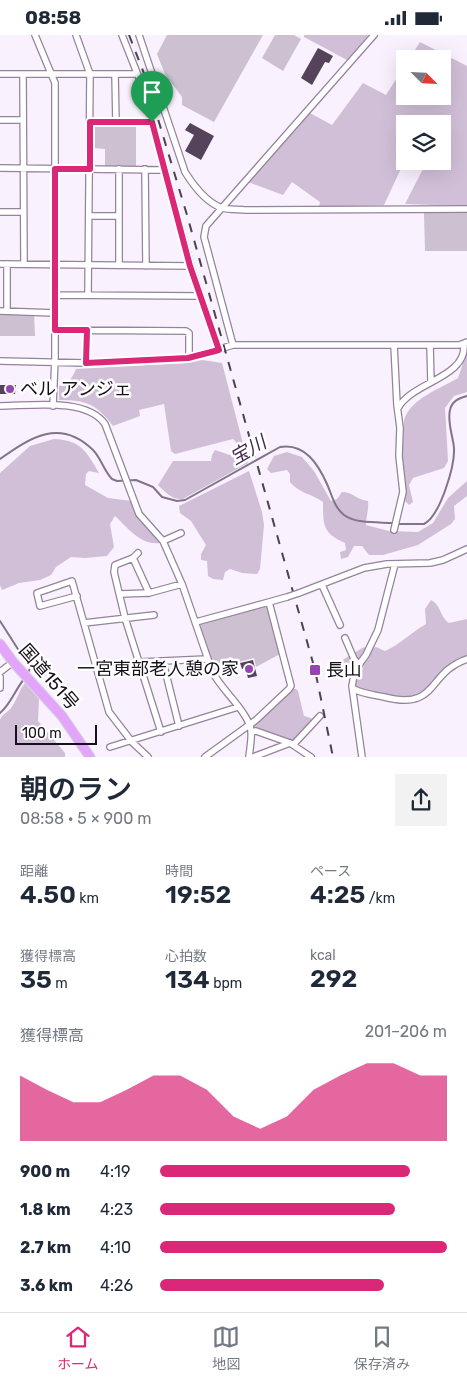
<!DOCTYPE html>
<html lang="ja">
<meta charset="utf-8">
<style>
body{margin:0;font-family:Rubik,"Noto Sans JP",sans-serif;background:#f2f2f3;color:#1f2937;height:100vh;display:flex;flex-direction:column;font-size:19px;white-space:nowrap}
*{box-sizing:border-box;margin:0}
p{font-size:16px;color:#747a83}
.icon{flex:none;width:28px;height:28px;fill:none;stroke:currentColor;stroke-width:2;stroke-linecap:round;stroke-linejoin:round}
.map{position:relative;height:722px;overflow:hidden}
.drawer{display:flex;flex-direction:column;background:#fff;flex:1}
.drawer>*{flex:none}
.needle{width:32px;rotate:114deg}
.fabs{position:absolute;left:396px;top:15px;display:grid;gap:10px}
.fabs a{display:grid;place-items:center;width:55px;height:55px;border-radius:0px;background:#fff;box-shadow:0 5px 20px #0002;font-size:25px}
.scale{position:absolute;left:15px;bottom:12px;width:82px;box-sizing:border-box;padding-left:5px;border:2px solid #17101a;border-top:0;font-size:14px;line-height:18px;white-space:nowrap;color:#17101a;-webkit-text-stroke:4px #fff;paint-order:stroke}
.pin{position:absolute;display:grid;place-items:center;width:42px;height:42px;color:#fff;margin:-51px -21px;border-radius:50% 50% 50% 0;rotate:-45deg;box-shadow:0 0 5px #0007}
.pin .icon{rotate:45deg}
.round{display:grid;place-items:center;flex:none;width:52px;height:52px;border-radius:0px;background:#f2f2f3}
.summary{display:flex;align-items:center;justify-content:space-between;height:85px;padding:0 20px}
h1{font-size:28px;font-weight:600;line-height:38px}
.stats{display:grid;grid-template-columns:repeat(3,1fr);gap:8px;height:85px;padding:5px 20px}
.stats div{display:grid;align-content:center}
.stats b{font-size:25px;font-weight:600}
.stats small{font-size:14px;font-weight:400}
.stats p{font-size:14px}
.chart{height:140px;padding:10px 20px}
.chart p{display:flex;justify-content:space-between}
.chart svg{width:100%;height:90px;margin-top:5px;fill:#db2777;opacity:.7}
ul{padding:0 20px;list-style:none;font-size:16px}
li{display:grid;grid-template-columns:80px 60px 1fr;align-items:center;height:38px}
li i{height:12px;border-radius:6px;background:#db2777}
.status{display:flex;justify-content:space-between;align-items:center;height:35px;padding:0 25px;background:#fff;direction:ltr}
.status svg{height:14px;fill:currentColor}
.tabs{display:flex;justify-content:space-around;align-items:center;height:70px;border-top:1px solid #e0e1e3;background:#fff;font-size:14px;color:#747a83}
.tabs a{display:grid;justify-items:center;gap:2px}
.tabs .selected{color:#db2777}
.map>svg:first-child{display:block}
.green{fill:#ccc0d1}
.forest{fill:#d1bfd8}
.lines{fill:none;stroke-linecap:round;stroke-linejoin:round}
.stream{stroke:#837489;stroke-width:2}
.building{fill:#54435b}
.minor-casing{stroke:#95829c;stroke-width:8}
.highway-casing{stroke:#d5d4d6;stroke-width:11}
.minor{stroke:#fff;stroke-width:5.5}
.highway{stroke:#e3a4fb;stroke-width:9}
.rail{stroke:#4b434e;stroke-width:2;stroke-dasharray:9 9;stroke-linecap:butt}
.minor-bridge-casing{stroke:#95829c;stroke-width:8;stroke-linecap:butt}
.minor-bridge{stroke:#fff;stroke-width:5.5}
.route-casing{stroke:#fff;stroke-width:10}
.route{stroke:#db2777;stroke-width:6}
.poi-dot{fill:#9744b3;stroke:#fff;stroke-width:2}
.labels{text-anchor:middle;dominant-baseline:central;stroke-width:5;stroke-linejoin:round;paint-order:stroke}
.poi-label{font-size:18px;fill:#17101a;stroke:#fff;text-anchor:start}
.street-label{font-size:18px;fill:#17101a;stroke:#fff}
.water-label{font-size:19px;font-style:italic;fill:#43284c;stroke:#fff}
</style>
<div class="status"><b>08:58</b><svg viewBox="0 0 49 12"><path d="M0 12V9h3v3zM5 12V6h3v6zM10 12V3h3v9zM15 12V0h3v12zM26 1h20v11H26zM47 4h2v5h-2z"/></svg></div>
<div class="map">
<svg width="467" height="722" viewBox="0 0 467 722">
<rect width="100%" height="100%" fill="#f9f1fd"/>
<path class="green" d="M167,0H263L214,87L182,70V62L165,39L157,19Z
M275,0H294L301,4L283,36L262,23Z
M136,89V131H105V114L93,113V90Z
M424,178H467V216H425Z
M34,277L35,301H0V278Z
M266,570L280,619L256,632L254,623L235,628L234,625L214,632L200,589Z"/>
<path class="forest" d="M304,0H369L347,25L304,2Z
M420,7L467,31V171L405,169L424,132L422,126H442V89H405V125L384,170L319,172L320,167L292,147L283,160L248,147L310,78L332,90L363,48L386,60L405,30V61H442V24H409Z
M467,316V357L454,361L445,373L448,426L444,433L413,443L409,450L413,467L409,470L405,466V450L402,432L404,385C411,363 440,354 458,343Z
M202,325L222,328L248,428L183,464C172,465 166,458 158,450L173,426H211L212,420L215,415L233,421L236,418V407L233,404L175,419L171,416L164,369L139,375L140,381L113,391C96,369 87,365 59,365V351C69,349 72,343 76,334L189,328Z
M54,404C81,405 87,417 99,438L89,436L86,439L85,450L108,463L132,466L160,508C141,511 127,492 115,481L110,489L114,512L107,521L85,523L71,522L56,532L51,540L40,545L19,548L2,555L0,550V438L30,411Z
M287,417L302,422L314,436L331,466L337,464L342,457C353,457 357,465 368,466C369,475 366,481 366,490L389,496L418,497L433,488L448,463L467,446V461L454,471L455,484L451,489L418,510L383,520H369L362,511H354L348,522L341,524L340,517L346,515L345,508C323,498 323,491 323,467C312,459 299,458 290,447V439L287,435L271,438L267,434L274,421Z
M249,436L262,477L264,490L260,534L257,539L242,538L230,534L225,537L223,545L213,544L208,541L207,526L201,525V519L206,510L191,486L180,478L179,471Z
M431,565C442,571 439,581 449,588L467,584V621C436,627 433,660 410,663C399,665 368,656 357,652C350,638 364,625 372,613L376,612L385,616C399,610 412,597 426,589L425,574Z
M364,612L367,615L353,636L337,633L339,627Z
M25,648L39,664L38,686L65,718V722H0V685C2,679 7,678 11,673C17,665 19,655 25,648Z
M293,654H296L298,656L304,681L311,683L312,685L293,706L254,695L252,691Z"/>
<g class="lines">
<path class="stream" d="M0,424C31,402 60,383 93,415C101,423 104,436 112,444L117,446L136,445L153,452L162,462L177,466L185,465L280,412C305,408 318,429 327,449C332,460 334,472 344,480C356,489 379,487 393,488
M398,489H424C440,481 455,431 454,413C453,401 447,387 450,375C452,366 459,363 467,361
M0,586L30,633L28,638
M0,678C11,669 15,655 24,644"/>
</g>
<path class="building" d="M318,13L333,21L329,28L325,27L312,50L301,43Z
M190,88L214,101L201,125L185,116L194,100L185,95Z
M0,350H16L15,359H0Z
M253,625L257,641L248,643L245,633L242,634L240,628Z"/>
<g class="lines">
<defs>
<path id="minor" d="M35,0L55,48V323L53,371
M76,0L90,39L88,260
M122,0L143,53L191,231L219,315
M139,0L185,137C193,150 207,168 222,173C229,175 239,174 246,175L467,174
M0,39H136
M23,39L24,228
M115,39L116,88
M0,85H23
M90,87H152
M0,133L165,135
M119,134V230
M145,134L146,231
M0,177H23
M89,181H119
M0,229L191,231
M7,229V276
M55,260L200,261
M0,276L55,278
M55,295L186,296L189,298V323
M233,310H459L467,307
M394,310L397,370L400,393L399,421L403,457L394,495
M430,310L431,347
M0,326L86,328L189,323L233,310L204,202L206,191L374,0
M86,328L87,295
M0,371C30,371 86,362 105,389L139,479L163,506L182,549L212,636C221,655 247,675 251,695C252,703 250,713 249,722
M398,373C412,347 466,343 464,310
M163,506L181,498
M138,518L133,523L115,530L114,537L125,583L161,697
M133,523L149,558
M322,550L340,590
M299,558L364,533L387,529L430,528L443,525L467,514
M120,559L149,558L182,549
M77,561L40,571L37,558L72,546L109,677L132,707L148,722
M196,587L269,567
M84,588L154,580
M345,603L354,624L359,630
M140,627L207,624
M163,627L179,691
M0,637L13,627
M0,642V653
M354,654C363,659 375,660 384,662C439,676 426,638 467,624
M251,697L256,696L290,708L311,722
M293,710L320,681
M110,712L238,672
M205,722L256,685L289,654L291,651L269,567L287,562
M253,722L290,708
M362,722L352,651L355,635L366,620L378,595L395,529"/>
<path id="highway" d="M0,609L13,627L62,681L90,722"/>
</defs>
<use href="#minor" class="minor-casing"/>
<use href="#highway" class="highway-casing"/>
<use href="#minor" class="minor"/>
<use href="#highway" class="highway"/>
<path class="rail" d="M129,0L145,41L187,180L315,635L333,722"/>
<defs>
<path id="minor-bridge" d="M287,562L299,558"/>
</defs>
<use href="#minor-bridge" class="minor-bridge-casing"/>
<use href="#minor-bridge" class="minor-bridge"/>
</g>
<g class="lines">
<defs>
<path id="route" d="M90,87H152L190,231L219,315L188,323L86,328L87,295H55V134H90Z"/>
</defs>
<use href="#route" class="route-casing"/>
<use href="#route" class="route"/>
</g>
<g class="poi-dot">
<circle cx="10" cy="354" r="5"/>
<circle cx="249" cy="634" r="5"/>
<rect x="309" y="629" width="12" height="12" rx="2.5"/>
</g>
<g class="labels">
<g class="poi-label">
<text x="20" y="354">ベル アンジェ</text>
<text x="239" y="634" text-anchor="end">一宮東部老人憩の家</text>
<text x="326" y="635">長山</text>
</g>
<g class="street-label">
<text transform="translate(49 642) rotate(49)">国道151号</text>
</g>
<g class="water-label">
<text transform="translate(248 415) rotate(-30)">宝川</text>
</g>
</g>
</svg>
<div class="fabs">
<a><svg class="needle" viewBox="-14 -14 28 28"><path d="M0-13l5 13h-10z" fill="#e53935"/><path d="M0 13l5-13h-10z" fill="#747a83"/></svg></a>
<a><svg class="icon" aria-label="layers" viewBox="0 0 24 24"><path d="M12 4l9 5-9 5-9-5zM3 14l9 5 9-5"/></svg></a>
</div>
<div class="scale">100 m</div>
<div class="pin" style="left:152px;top:87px;background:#1e9e55"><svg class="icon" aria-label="arrive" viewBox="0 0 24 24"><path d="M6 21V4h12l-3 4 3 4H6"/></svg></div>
</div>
<section class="drawer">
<div class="summary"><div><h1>朝のラン</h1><p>08:58 · 5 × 900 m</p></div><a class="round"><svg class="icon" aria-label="share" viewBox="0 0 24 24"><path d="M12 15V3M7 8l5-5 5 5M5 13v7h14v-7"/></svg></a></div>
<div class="stats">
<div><p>距離</p><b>4.50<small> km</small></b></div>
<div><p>時間</p><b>19:52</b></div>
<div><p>ペース</p><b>4:25<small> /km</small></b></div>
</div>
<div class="stats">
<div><p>獲得標高</p><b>35<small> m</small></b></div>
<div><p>心拍数</p><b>134<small> bpm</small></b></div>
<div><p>kcal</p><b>292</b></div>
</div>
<div class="chart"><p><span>獲得標高</span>201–206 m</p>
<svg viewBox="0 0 160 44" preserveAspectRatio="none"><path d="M0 44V12L10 19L20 25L30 25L40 19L50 12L60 12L70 19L80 32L90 38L100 32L110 19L120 12L130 6L140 6L150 12L160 12V44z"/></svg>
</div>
<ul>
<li><b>900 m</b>4:19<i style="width:87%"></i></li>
<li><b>1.8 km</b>4:23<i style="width:82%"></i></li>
<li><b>2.7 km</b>4:10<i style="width:100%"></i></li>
<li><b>3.6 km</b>4:26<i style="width:78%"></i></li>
</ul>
</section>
<nav class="tabs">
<a class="selected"><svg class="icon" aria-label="home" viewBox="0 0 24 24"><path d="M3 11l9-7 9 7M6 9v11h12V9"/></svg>ホーム</a>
<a><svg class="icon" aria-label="map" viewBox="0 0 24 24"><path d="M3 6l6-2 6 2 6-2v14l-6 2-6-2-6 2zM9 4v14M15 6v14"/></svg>地図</a>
<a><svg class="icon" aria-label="saved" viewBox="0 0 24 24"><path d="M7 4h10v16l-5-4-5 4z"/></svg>保存済み</a>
</nav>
